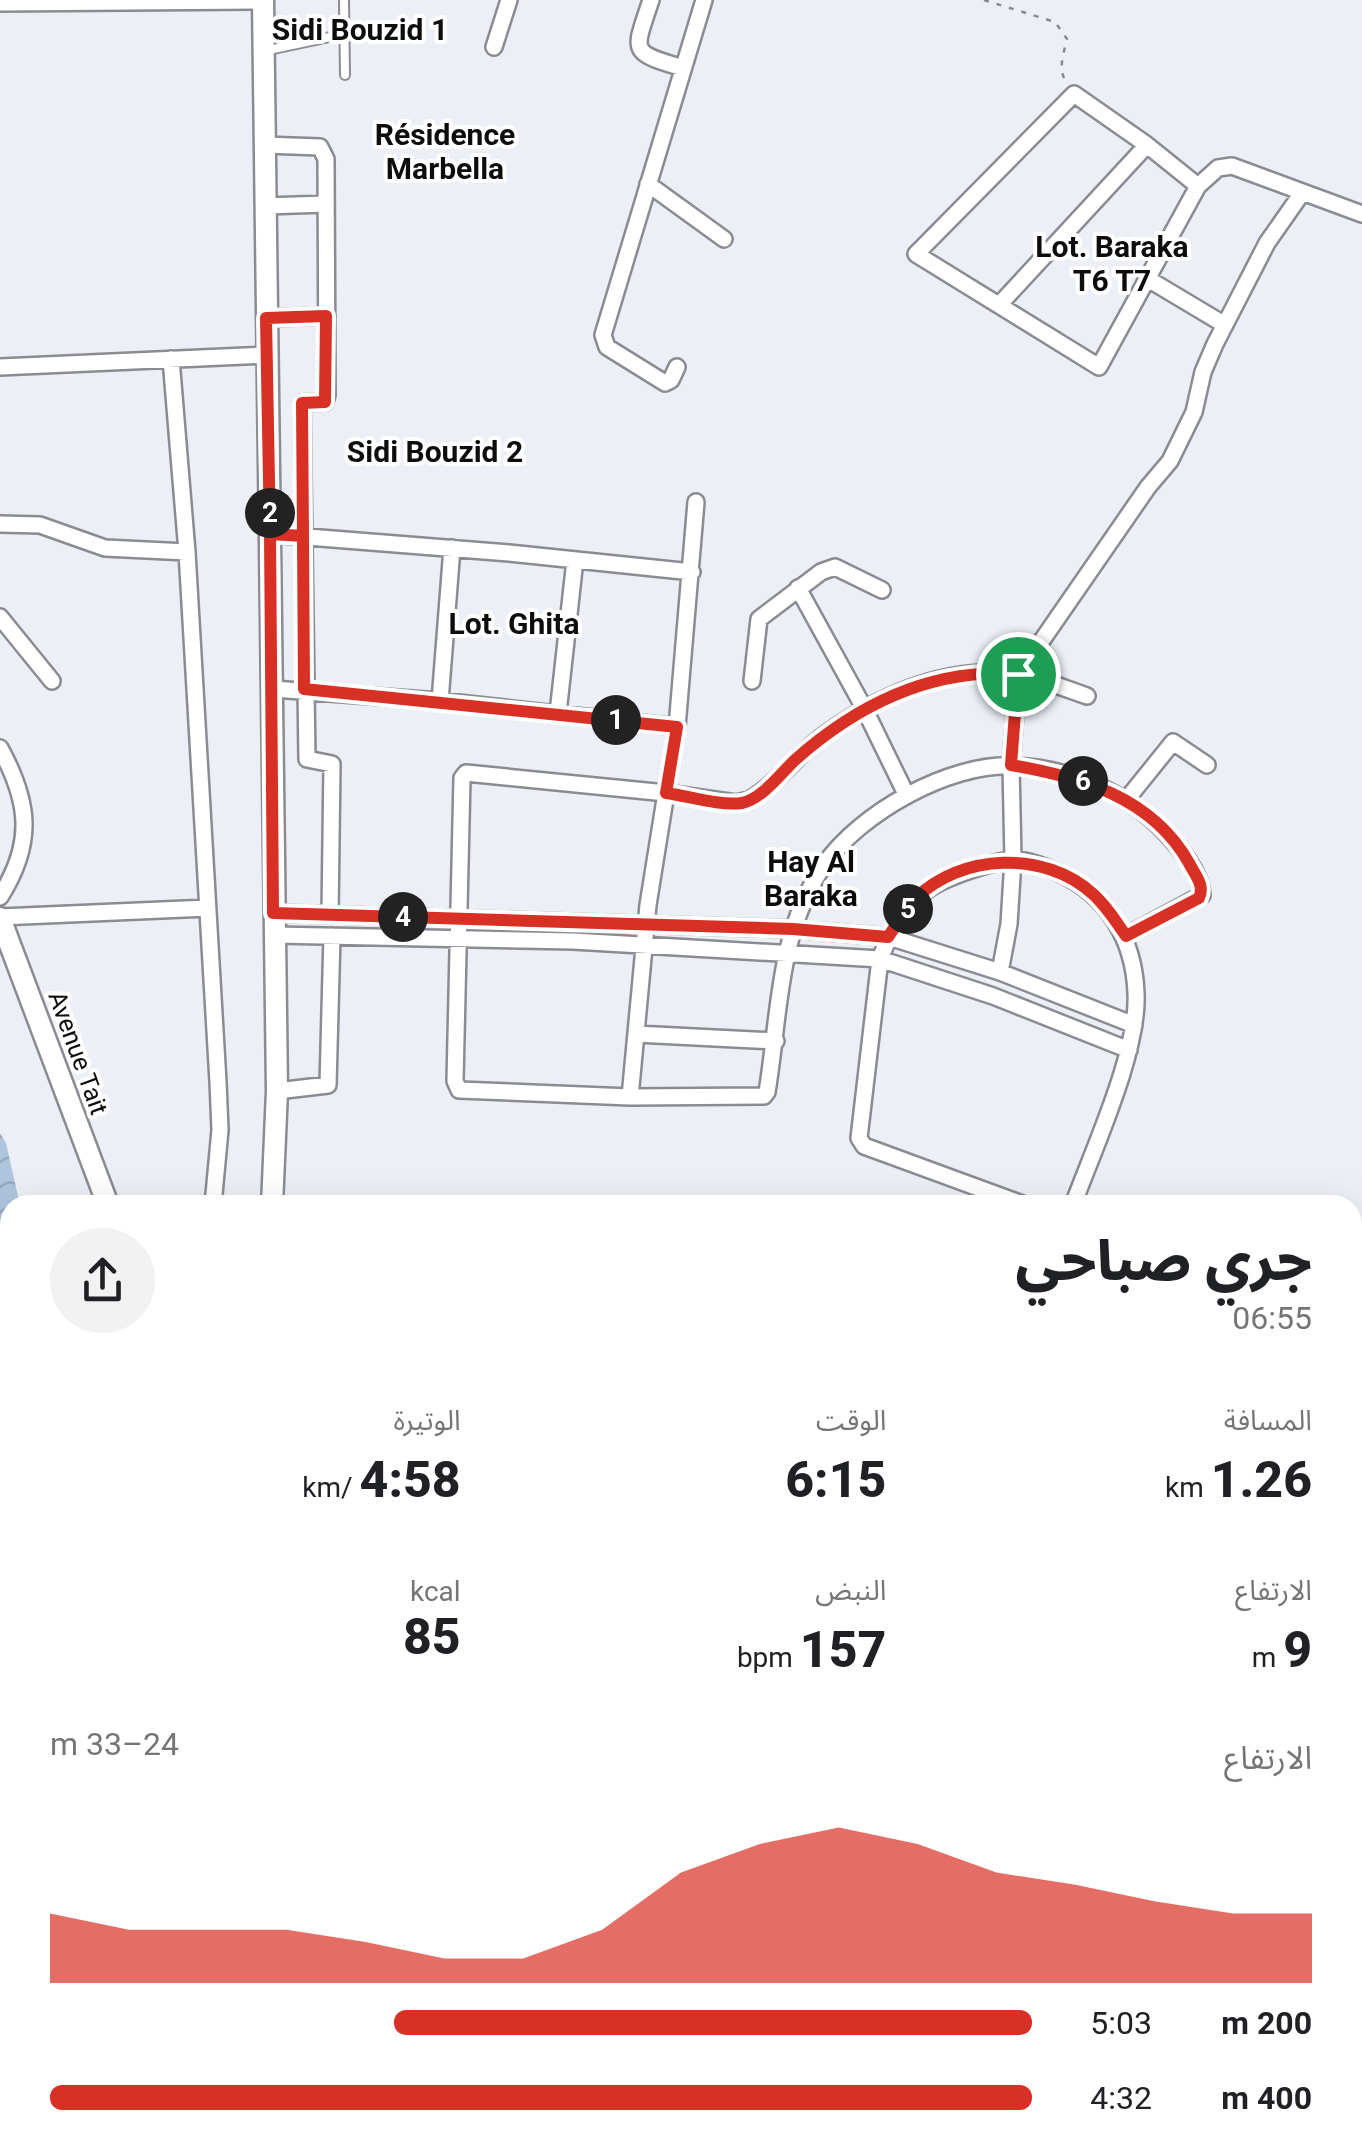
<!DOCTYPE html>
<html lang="ar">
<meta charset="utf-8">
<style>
body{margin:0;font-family:Roboto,"Noto Sans Arabic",sans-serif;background:#f2f2f2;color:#202124;direction:rtl;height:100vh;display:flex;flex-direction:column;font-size:38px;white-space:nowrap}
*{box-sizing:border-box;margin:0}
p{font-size:32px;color:#757577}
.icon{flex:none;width:55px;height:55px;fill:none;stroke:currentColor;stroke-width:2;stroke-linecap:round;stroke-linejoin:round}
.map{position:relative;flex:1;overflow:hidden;direction:ltr}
.details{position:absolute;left:0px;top:1195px;width:1362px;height:962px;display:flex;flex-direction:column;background:#fff;border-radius:30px 30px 0 0;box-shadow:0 10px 40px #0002;direction:rtl}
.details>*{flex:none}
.pin{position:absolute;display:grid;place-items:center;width:85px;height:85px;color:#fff;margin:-42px;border:5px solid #fff;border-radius:50%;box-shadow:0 2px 10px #0007}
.km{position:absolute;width:50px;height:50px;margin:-25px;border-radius:50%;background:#222;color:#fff;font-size:28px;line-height:50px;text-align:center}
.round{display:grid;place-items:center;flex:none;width:105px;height:105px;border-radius:52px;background:#f2f2f2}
.head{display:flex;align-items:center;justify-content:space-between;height:170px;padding:0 50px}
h1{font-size:55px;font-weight:800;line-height:75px}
.stats{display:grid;grid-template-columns:repeat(3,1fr);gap:15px;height:170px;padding:10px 50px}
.stats div{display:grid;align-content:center}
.stats b{font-size:50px;font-weight:800}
.stats small{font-size:28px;font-weight:400}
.stats p{font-size:28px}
.chart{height:280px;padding:20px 50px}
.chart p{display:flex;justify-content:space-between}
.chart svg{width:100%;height:180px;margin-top:10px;fill:#d93025;opacity:.7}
ul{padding:0 50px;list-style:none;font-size:32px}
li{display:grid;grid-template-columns:160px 120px 1fr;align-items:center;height:75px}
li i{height:25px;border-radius:12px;background:#d93025}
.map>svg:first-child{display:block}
.forest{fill:url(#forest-firs)}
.water{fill:url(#water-waves)}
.building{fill:#d1cac7}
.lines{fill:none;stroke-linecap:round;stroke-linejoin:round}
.service-casing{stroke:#8a8c92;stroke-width:12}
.minor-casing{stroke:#8a8c92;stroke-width:20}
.tertiary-casing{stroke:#8a8c92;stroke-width:25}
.path{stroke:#87898e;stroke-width:2.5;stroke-dasharray:5 8;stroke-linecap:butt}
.service{stroke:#fff;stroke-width:8}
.minor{stroke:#fff;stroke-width:15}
.tertiary{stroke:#fff;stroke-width:20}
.route-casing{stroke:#fff;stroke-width:20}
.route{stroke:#d93025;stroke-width:12}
.labels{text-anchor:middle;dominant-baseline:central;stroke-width:8;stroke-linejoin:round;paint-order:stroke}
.street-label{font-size:25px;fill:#0c0d0f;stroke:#fff}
.quarter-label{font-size:30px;font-weight:bold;fill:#0c0d0f;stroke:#fff}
</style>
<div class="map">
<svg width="1362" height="2156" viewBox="0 0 1362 2156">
<defs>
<pattern id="forest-firs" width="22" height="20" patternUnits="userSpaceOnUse" patternTransform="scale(2.5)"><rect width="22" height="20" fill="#c1d4ba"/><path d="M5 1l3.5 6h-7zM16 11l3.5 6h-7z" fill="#a5b59f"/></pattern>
<pattern id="water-waves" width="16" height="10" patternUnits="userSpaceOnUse" patternTransform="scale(2.5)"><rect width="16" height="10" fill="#afc5de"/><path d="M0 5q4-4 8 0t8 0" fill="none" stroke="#95a8bd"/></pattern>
</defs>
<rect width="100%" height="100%" fill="#eceff6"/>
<path class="forest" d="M1362,1872V2156H1173L1176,2148H1352V1878Z"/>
<path class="water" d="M0,1133L6,1143L20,1205H10V2148H215L217,2156H0Z"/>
<path class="building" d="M1056,2148H1124L1120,2156H1060L1053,2153Z"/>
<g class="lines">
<defs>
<path id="service" d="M344,0L345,75
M264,51L344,34"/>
<path id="minor" d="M651,0C634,52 628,52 683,68
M0,3L263,1
M494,47L509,0
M1074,94L1147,145L1198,186L1099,367L916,254Z
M264,145L320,147L326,159L327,395L325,402L302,403L307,759L332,764L330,914
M648,184L724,239
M1198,186L1218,168L1232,166L1362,214
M265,206L326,204
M1148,279L1225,325
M999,305L1147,145
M266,318L327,316
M171,359L187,552L218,1082L220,1130L213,1205
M0,367L268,355
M677,367L671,380L665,383L607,347L603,335L704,0
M0,524L40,525L105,548L187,552
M270,534L509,553L692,572
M798,588L864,708L906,794
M0,617L52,681
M752,681L759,619L821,572L835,567L882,590
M273,689L440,701L677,727L696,502
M440,701L452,548
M558,713L575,560
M0,748C30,803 34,843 0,897
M666,793L736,803L749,800C775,785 795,758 819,739C874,698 942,666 1013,674C1038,677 1063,688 1087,696
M1127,799L1173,742L1207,765
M273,913L793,929L889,937L1000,972L1134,1025
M0,917L208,908
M274,935L573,941L880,959L993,996L1129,1050
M1000,972L1009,924L1013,860L1011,765L1018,675L1148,487L1170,461L1194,412L1203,372L1215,344L1267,243L1302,193
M636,1034L776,1041
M277,1091L328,1085L332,936
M630,1097L648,905L666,793L466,773L462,778L455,1081L459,1090L630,1097L764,1096L767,1092C780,1014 777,933 824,865C860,813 949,763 1013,766C1069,768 1126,792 1164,831C1179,847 1201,872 1202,895L1126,936
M1025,1205L864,1146L859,1138L880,959C888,938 899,917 915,900C928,886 950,877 968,871C982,866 998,861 1013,860C1028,860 1043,866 1057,872C1107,894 1134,939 1136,993C1139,1051 1094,1148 1073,1205
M602,2148L621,2156
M852,2156L855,2148
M1033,2156L1037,2148
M1124,2156L1128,2148"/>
<path id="tertiary" d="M263,0L277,1091L272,1205
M0,918L108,1205
M385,2148L388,2156"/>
</defs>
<use href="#service" class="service-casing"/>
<use href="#minor" class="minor-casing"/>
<use href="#tertiary" class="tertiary-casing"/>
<path class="path" d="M984,0L1055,22L1067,39C1064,52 1058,68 1065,80
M669,775L674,743
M1352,1659L1362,1660"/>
<use href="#service" class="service"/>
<use href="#minor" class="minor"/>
<use href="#tertiary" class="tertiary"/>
</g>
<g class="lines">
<defs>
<path id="route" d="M1018,674C932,668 858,704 795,760C781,773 762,799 742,803C719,806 688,796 666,793L677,727L304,689L303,536L270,534L266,318L326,316L325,402L302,403L303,536L270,534L273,913L793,929L888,937C897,924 905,910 915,899C961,853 1045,850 1093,894C1106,906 1116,921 1126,936L1199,898C1205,885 1195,875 1189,863C1152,797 1081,777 1011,765L1018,674"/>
</defs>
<use href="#route" class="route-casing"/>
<use href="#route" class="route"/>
</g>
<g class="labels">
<g class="street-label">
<text transform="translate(78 1053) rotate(70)">Avenue Tait</text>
</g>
<g class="quarter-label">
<text x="360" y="29">Sidi Bouzid 1</text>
<text x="445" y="134">Résidence<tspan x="445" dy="34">Marbella</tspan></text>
<text x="1112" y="246">Lot. Baraka<tspan x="1112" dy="34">T6 T7</tspan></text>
<text x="435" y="451">Sidi Bouzid 2</text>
<text x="514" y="623">Lot. Ghita</text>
<text x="811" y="861">Hay Al<tspan x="811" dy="34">Baraka</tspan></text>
</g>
</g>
</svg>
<div class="pin" style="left:1018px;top:674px;background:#1e9e55"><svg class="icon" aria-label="arrive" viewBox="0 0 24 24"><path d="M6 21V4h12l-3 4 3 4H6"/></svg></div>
<b class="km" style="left:616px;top:720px">1</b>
<b class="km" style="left:270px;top:513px">2</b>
<b class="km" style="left:403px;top:917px">4</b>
<b class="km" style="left:908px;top:909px">5</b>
<b class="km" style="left:1083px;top:781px">6</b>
<section class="details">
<div class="head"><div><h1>جري صباحي</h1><p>06:55</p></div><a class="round"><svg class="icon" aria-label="share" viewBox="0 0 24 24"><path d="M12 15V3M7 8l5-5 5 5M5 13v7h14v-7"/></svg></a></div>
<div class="stats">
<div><p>المسافة</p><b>1.26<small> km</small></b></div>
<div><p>الوقت</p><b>6:15</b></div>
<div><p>الوتيرة</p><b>4:58<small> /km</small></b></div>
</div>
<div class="stats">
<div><p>الارتفاع</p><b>9<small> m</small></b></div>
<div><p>النبض</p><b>157<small> bpm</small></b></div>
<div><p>kcal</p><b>85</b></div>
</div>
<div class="chart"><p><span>الارتفاع</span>24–33 m</p>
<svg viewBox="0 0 160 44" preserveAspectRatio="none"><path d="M0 44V27L10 31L20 31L30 31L40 34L50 38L60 38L70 31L80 17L90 10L100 6L110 10L120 17L130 20L140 24L150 27L160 27V44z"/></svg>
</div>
<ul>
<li><b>200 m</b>5:03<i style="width:65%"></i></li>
<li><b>400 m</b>4:32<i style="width:100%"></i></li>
</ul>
</section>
</div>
